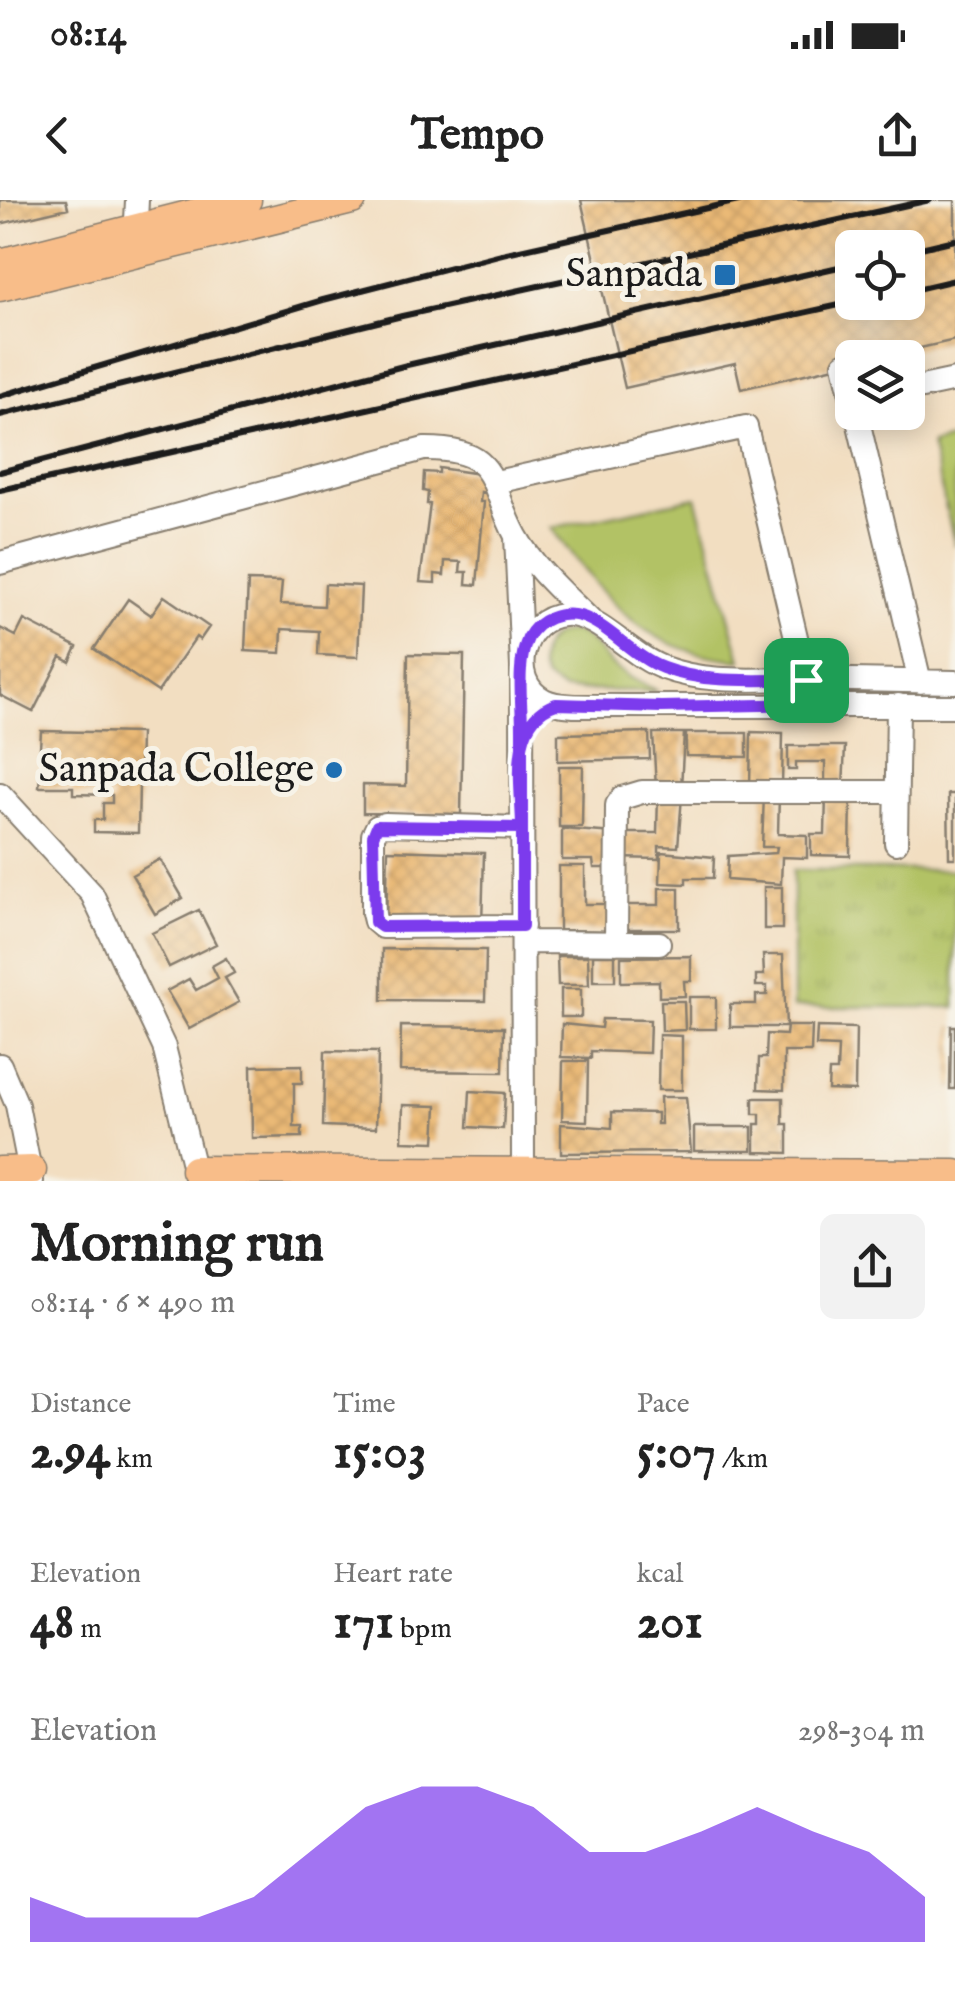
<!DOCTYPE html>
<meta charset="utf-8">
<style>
body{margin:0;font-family:"IM FELL English",serif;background:#f2f2f2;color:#222;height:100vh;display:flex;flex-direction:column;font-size:38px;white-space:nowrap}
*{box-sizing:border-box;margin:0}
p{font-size:32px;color:#767676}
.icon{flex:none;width:55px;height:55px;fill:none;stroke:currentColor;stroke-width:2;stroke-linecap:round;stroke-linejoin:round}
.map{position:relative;height:981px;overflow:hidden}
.details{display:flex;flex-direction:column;background:#fff;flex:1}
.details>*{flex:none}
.controls{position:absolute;left:835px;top:30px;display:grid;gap:20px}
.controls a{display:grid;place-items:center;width:90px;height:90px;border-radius:15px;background:#fff;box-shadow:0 5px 25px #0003;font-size:50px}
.pin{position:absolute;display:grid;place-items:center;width:85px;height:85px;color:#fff;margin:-42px;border-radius:20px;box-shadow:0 5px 15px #0006}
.round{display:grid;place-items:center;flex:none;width:105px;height:105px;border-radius:15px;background:#f2f2f2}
.headline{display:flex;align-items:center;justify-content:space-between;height:170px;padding:0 30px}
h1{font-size:55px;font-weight:700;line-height:75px}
.metrics{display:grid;grid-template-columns:repeat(3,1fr);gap:15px;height:170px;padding:10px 30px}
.metrics div{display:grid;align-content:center}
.metrics b{font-size:50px;font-weight:700}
.metrics small{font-size:28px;font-weight:400}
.metrics p{font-size:28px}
.chart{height:280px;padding:20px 30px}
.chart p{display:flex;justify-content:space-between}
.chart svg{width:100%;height:180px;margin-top:10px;fill:#7c3aed;opacity:.7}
.status{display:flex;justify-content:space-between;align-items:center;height:70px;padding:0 50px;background:#fff;direction:ltr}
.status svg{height:28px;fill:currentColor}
header{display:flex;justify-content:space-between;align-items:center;height:130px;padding:0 30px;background:#fff;font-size:45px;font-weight:700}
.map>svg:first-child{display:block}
.grass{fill:#b2c265;stroke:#676f40;stroke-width:2.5}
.park{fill:url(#park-tufts);stroke:#676f40;stroke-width:2.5}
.building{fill:url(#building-cross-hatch);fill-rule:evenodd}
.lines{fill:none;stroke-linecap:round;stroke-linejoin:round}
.minor-casing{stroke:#877d6e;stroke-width:26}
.major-casing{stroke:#877d6e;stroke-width:31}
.minor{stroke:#fff;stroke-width:22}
.major{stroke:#f8bd89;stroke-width:28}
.rail{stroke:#1c1c1c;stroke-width:6}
.route-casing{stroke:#fff;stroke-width:20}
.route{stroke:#7c3aed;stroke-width:12}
.poi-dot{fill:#1f6fb2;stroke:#f7f3e8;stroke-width:4}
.labels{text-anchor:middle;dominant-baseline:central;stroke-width:10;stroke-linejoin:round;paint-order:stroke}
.poi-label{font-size:40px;fill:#1c1c1c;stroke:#f7f3e8;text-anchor:end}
</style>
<div class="status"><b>08:14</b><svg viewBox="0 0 49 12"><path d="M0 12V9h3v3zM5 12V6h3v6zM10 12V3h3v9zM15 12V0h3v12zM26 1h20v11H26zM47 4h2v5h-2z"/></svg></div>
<header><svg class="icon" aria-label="back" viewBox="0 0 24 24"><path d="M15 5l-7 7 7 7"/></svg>Tempo<svg class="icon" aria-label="share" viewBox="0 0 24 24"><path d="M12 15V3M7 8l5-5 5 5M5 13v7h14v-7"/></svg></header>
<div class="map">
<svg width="955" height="981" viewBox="0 0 955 981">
<defs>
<pattern id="park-tufts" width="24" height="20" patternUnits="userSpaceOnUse" patternTransform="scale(2.5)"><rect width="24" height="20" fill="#b2c265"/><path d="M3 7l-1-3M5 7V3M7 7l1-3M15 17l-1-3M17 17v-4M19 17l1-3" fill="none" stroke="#98a657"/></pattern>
<pattern id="building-cross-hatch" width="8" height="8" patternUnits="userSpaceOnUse" patternTransform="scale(2.5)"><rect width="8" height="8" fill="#eab976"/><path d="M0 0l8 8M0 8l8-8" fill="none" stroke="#c89e66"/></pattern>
</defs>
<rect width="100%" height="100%" fill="#f7f3e8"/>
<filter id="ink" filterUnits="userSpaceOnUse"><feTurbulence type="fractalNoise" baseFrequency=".01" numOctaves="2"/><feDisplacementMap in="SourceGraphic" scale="20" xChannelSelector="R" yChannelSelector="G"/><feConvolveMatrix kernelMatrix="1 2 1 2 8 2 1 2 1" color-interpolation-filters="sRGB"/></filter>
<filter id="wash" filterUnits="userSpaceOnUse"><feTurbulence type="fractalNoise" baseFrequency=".0048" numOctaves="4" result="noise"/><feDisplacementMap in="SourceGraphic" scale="40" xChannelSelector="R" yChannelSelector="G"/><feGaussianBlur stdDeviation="2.25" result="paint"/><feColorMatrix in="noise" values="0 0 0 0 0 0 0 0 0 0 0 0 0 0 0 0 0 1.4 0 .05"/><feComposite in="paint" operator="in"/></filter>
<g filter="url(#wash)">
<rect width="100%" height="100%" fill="#f2dec1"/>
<path class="grass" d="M955,238V346L931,244Z
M696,297L741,460C641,453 608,400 551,328Z
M571,431C595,436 601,460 621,472C632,480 646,485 658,491L563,490L546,479L541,470C538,448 549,433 571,431Z"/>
<path class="park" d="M793,670H955V807H793Z"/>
<g id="blocks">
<path class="building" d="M0,0H66L68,8L0,24Z
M581,0H955V140L877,158H852V163L741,189L735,163L625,188ZM852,48H908V102H852Z
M439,268L479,274L486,293L481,292L480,302H484L477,385L466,384L467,372H460L461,362L445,361L444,375L435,374V383L420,382L430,304H427L428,292L423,291L424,272L439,273Z
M248,381L282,382L280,404L324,406L325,384L361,386L358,457L318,455L319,431L282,429L281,453L245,451Z
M164,396L209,427L200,440L196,437L158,492L94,449L128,399L151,415Z
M24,420L77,447L70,462L61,457L33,512L0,495V428L16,436Z
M408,454L464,455L461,614L363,613V585L406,586Z
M41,531L140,533L138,633L94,632V620H103V603H112V595L73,594V587H39L40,575H46V568H55V553H46V548H40Z
M649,532L650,559L558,561V534Z
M751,532L783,533L782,588H750Z
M653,533H684L681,588H656Z
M686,533H747V557L686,556Z
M788,546H845L843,588H825V562H796V570H788Z
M559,566H583L582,627H559Z
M764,594H779L778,634L807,635V658L782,657L781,684L727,680L728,656L776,653L777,647H762Z
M826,594L851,595L850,656L811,655V634H825Z
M948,594H955V658H949Z
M658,595L682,596L678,647L659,646V659L619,658L620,633H657Z
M562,629L614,633V668H594L593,660H562Z
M388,650L484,653L482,725L386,722Z
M661,652L714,657L713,678H686V684L660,683Z
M160,659L183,698L155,714L132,675Z
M559,666H585V704H613L612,731L559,730Z
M764,687H782V729H764Z
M659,688H679V729H620V705H659Z
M199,710L216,744L169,767L152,733Z
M382,749L486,750L485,801L382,800Z
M593,755H615V781H593Z
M763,755H783L786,827H730V804H756V795H767V786H756V775H764Z
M557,756H588L589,785H558Z
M691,756V781H684L685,796L659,797V781L621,782V757Z
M226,758L234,773L225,778L239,802L189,829L167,791L189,779L196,790L218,778L212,766Z
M561,789H581V817H561Z
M689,797H716V829H689Z
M661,801H684L685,830L662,831Z
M602,819L650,820L649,853L591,851V858L561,857L562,824L601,828Z
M401,826L504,827L503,872L400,871Z
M787,826H812L811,852H784V890L758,889L759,858H766L767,834L786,835Z
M951,826H955V889H950Z
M817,827L856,828L855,891L828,890L829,871H837L838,847L816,846Z
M659,835L682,836V890H658Z
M325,851L378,852L376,928L323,926Z
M563,861H588L587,921L562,920Z
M302,865V883H294V927H302V937L252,938L251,866Z
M470,891L505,893L503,929L468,927Z
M660,897H686L691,952L561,953V924L612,928V912L657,913V924H661Z
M753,898H783V924H788V953L755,952V924H760V914H753Z
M403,905L437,906L435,942L402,941Z
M694,927H752V951H694Z"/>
</g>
</g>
<g filter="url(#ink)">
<use href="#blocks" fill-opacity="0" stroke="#877d6e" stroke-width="2.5"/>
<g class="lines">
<defs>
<path id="minor" d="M135,41L137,0
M844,164L852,198
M908,190L955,180
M856,212L920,482
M496,282L746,227L806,479V491
M516,337L522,467L523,971
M0,363L424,249C502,248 488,285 516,336C533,367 564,394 589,419
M955,482C904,481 852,480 801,479C755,479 707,484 664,468C631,457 597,412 564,415C522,418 506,480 544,500C554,505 564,505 574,506H955
M0,594L92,694L164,847L197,981
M522,628L385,624L377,627L373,635V713L375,721L382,727L523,726
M896,643L898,505
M523,742L659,743
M616,743L617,605L622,598L642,592H896
M0,865L17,905L32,981"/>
<path id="major" d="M0,63L247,0
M0,87L352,0
M195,970L955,974
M0,971L32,970"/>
</defs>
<use href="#minor" class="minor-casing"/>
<use href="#major" class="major-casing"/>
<use href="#minor" class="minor"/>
<use href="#major" class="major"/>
<path class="rail" d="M908,51L955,40
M908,91L955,80
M0,196L323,100L502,54L743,0
M0,215L402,116L930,0
M0,272L407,165L852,64
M0,290L853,102"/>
</g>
</g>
<g class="lines" filter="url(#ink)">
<defs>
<path id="route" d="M806,480V504L661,507L556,504C507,520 522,587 522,628L377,626L373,636L375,722L382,727L522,726C522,660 522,594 522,529C522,501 516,464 528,438C538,419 560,411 580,416C608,424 633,457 663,468C708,485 759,479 806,480"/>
</defs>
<use href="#route" class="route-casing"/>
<use href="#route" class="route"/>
</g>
<g class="poi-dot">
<rect x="713" y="63" width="24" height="24" rx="5"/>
<circle cx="334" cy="570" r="10"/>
</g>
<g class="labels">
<g class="poi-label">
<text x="702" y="75">Sanpada</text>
<text x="314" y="570">Sanpada College</text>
</g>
</g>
</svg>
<div class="controls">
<a><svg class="icon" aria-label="locate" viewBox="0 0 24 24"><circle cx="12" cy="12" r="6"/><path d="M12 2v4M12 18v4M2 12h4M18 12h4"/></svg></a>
<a><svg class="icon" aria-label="layers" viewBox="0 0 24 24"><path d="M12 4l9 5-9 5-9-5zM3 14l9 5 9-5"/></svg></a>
</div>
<div class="pin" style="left:806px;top:480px;background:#1e9e55"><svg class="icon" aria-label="arrive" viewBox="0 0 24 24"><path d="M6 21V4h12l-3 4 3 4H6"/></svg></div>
</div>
<section class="details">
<div class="headline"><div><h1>Morning run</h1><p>08:14 · 6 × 490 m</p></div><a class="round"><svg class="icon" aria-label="share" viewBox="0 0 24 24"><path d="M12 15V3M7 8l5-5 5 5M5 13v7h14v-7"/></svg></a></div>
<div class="metrics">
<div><p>Distance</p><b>2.94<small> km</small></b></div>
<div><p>Time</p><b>15:03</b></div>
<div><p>Pace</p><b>5:07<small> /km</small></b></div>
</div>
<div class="metrics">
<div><p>Elevation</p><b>48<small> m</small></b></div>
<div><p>Heart rate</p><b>171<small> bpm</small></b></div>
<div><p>kcal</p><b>201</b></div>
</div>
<div class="chart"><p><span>Elevation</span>298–304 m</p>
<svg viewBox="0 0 160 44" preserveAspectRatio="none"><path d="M0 44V33L10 38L20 38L30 38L40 33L50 22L60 11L70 6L80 6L90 11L100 22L110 22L120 17L130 11L140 17L150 22L160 33V44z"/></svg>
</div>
</section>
